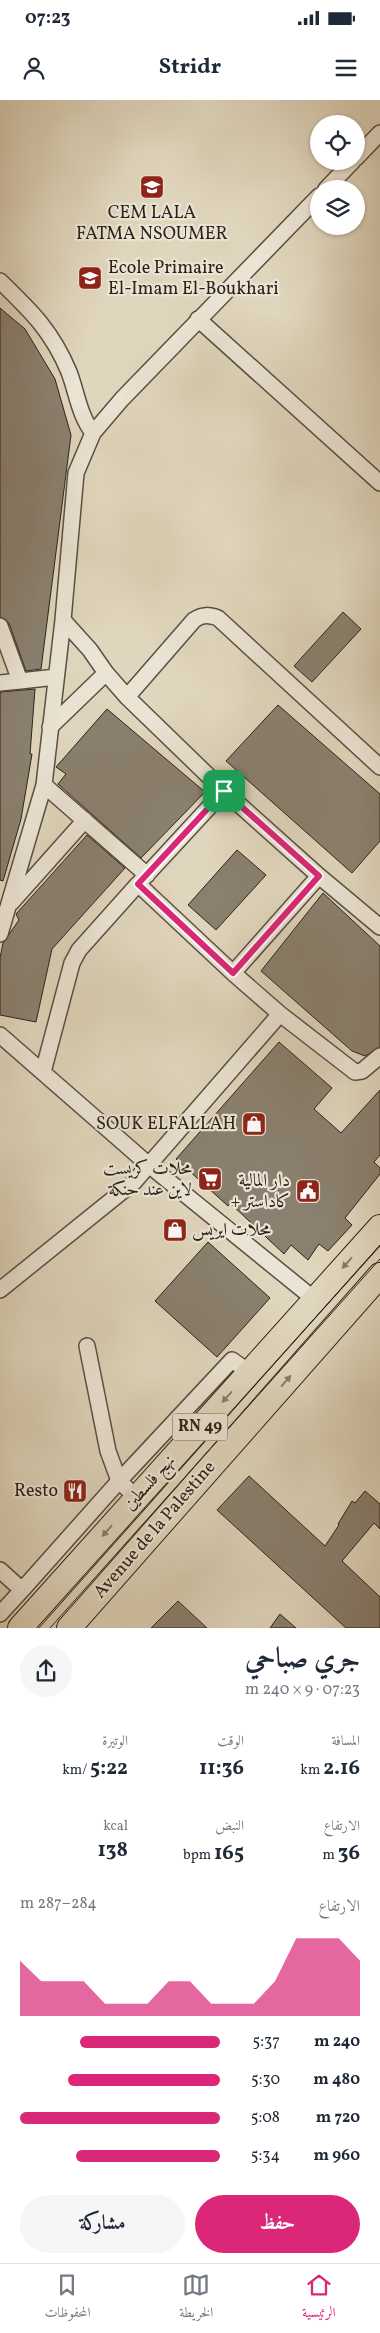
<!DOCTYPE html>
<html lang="ar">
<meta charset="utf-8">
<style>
body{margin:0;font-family:Vollkorn,Amiri,serif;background:#f6f6f7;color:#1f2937;direction:rtl;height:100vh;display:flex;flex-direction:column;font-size:19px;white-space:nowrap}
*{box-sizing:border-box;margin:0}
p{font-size:16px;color:#747a83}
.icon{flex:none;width:28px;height:28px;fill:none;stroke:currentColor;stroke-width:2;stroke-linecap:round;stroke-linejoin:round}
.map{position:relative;height:1528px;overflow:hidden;direction:ltr}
.drawer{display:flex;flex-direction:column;background:#fff;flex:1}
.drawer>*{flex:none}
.fabs{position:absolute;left:310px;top:15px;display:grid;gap:10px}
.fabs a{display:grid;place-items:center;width:55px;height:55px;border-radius:50%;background:#fff;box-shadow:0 1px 4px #0004;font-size:25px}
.pin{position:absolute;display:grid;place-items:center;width:42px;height:42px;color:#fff;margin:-21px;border-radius:10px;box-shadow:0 2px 8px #0006}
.round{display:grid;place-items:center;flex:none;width:52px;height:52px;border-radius:26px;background:#f6f6f7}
.head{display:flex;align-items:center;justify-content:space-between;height:85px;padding:0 20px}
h1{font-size:28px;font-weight:700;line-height:38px}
.metrics{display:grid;grid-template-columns:repeat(3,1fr);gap:8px;height:85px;padding:5px 20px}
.metrics div{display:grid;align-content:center}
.metrics b{font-size:21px;font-weight:700}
.metrics small{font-size:14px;font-weight:400}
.metrics p{font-size:14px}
.chart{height:140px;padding:10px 20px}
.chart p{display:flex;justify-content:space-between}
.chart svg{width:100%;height:90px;margin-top:5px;fill:#db2777;opacity:.7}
.button{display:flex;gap:10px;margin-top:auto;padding:10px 20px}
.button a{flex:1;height:58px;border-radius:30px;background:#db2777;color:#fff;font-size:20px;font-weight:700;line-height:58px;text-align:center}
.button a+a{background:#f6f6f7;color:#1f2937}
ul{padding:0 20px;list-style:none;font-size:16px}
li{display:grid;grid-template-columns:80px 60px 1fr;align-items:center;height:38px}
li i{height:12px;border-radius:6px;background:#db2777}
.status{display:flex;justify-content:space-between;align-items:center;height:35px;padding:0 25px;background:#fff;direction:ltr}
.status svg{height:14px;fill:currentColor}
header{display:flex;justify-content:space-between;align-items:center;height:65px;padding:0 20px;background:#fff;font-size:22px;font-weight:700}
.tab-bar{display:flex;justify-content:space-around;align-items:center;height:70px;border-top:1px solid #e0e1e3;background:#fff;font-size:14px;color:#747a83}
.tab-bar a{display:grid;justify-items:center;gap:2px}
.tab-bar .on{color:#db2777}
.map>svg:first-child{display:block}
.building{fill:#8a806f;stroke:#2c221a}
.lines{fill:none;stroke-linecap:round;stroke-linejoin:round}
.street-casing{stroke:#594f43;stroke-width:18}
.primary-casing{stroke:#2c221a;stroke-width:26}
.street{stroke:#ebe4d4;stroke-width:15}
.primary{stroke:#e0d6bd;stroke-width:24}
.tram{stroke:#2c221a;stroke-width:1}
.oneway{fill:#867c6c}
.route-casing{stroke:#fff;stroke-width:10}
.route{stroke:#db2777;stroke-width:6}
.labels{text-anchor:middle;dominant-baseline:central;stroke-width:4.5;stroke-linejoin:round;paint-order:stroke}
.shield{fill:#ebe4d4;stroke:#655c52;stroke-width:1}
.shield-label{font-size:16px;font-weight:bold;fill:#2c221a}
.poi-label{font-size:18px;fill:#2c221a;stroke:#ebe4d4;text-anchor:end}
.street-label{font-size:18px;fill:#2c221a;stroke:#ebe4d4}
</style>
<div class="status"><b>07:23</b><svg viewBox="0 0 49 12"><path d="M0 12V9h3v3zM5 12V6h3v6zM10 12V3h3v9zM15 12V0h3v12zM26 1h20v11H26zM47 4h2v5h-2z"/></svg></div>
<header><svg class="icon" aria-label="menu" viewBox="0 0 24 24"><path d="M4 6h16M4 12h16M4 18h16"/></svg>Stridr<svg class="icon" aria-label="person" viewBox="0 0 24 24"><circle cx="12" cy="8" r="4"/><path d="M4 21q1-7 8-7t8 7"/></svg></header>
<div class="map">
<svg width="380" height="1528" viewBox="0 0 380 1528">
<rect width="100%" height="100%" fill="#e0d6bd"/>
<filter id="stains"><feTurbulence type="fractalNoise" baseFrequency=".004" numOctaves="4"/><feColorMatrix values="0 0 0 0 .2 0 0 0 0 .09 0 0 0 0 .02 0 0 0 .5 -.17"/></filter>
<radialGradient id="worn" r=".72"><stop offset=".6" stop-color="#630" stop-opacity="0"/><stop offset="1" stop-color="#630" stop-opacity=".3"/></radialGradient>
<path class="building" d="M0,208L25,229L55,279L71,335L41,569L26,571L9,523L0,517Z
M343,512L361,529L312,582L294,566Z
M35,589L30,654H32L21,719L3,781L0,780V592Z
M278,605L380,694V741L352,773L226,661Z
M107,609L205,692L141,758L58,684L66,674L56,667Z
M87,735L125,768L52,849L36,922L0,915V858L3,843L19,820L16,814Z
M237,750L266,775L216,830L188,805Z
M323,793L380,846V947L365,956L352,951L261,871Z
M279,942L332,988L314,1009L341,1033L380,990V1055L374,1062L380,1068V1074L345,1118L352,1125L328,1151L319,1144L308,1160L291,1145L284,1154L230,1103L228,1106L176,1059Z
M208,1142L270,1198L217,1257L155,1201Z
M249,1376L325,1446L339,1425L338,1424L352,1401L355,1403L365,1391L380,1404V1429L374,1423L342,1461L380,1497V1528H346L217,1410Z
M178,1501L207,1528H151Z
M280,1514L296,1528H270Z"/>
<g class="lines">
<defs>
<path id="street" d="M356,58L380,33
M326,89L353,61
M0,181C31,211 52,231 69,272C77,293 79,315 93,333
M198,219L380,383
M0,526L20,581L56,577
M0,583L20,581
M127,597L194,520C203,514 209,515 218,518L380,667
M50,627L106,573
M44,685L147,775
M319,776L380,827
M140,782L224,691
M11,803L85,720
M0,834L44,685L63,520
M280,914L355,972L362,971L380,956
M0,935L150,1066L314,1199
M43,972L72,863L79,850L138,784L233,873
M0,1190L134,1082L280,914L233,873L319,776L224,691L127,597L106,573L90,550L63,520L76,373L93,333L122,299L319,96
M87,1246L108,1351L119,1381L232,1260L249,1272
M0,1470L22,1490L119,1381L137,1398
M0,1514L22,1490"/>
<path id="primary" d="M20,1528L380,1127
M69,1528L380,1175"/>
</defs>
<use href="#street" class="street-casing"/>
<use href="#primary" class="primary-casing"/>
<use href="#street" class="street"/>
<use href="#primary" class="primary"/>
<path class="tram" d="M39,1528L380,1145
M50,1528L380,1159"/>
</g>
<defs><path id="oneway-solid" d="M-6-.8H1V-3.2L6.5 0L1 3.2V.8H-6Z" transform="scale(1.25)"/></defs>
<g class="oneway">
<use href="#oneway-solid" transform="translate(347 1163) rotate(132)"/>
<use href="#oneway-solid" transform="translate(286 1281) rotate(-49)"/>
<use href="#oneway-solid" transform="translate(227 1297) rotate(132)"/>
<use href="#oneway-solid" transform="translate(107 1431) rotate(132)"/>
</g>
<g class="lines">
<defs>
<path id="route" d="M224,691L319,776L233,873L138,784Z"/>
</defs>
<use href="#route" class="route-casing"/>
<use href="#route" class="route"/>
</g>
<defs>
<symbol id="school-square" viewBox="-11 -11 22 22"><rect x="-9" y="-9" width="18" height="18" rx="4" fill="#8f2418" stroke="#ebe4d4"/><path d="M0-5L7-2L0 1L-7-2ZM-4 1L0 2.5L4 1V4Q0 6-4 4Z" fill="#fff"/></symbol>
<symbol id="shop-square" viewBox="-11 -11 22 22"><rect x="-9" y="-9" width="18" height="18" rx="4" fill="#8f2418" stroke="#ebe4d4"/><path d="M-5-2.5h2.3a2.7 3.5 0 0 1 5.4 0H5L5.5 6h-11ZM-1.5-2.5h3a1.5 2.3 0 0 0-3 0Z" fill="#fff"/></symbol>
<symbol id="supermarket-square" viewBox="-11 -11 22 22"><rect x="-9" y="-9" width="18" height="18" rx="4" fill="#8f2418" stroke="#ebe4d4"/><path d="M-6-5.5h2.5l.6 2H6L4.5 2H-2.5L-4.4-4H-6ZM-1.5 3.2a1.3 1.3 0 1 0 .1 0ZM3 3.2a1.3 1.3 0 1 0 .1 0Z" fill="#fff"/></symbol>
<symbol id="civic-square" viewBox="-11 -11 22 22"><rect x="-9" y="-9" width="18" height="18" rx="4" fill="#8f2418" stroke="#ebe4d4"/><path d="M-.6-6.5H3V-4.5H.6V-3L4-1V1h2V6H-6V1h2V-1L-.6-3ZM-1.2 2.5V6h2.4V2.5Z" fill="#fff"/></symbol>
<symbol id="restaurant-square" viewBox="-11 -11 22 22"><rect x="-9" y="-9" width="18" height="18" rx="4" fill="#8f2418" stroke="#ebe4d4"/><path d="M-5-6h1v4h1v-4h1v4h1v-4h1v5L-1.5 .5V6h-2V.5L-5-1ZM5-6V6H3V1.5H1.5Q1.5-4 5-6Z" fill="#fff"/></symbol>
</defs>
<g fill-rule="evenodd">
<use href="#school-square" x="138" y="73" width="28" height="28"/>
<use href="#school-square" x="76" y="164" width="28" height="28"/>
<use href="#shop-square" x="240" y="1010" width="28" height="28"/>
<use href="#supermarket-square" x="196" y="1065" width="28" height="28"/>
<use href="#civic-square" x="294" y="1077" width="28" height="28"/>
<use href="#shop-square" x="161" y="1116" width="28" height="28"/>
<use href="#restaurant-square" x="61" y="1377" width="28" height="28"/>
</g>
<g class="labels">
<rect class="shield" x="172.5" y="1313.5" width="55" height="27" rx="4"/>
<g class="shield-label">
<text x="200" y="1327">RN 49</text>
</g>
<g class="poi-label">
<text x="152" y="113" text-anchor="middle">CEM LALA<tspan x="152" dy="21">FATMA NSOUMER</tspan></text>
<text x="108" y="168" text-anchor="start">Ecole Primaire<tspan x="108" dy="21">El-Imam El-Boukhari</tspan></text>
<text x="236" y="1024">SOUK ELFALLAH</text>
<text x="192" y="1069">محلات كريست<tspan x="192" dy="21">لاين عند حنكة</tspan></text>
<text x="290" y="1081">دار المالية<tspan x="290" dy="21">+ كاداستر</tspan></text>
<text x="192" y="1130" text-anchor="start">محلات ايريس</text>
<text x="58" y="1391">Resto</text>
</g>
<g class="street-label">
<text transform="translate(150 1383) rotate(-48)">نهج فلسطين</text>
<text transform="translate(155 1430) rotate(-49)">Avenue de la Palestine</text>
</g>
</g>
<rect width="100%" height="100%" filter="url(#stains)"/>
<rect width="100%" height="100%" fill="url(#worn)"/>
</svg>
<div class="fabs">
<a><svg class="icon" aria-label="locate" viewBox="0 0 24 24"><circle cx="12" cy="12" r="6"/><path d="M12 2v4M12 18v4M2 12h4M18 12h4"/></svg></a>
<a><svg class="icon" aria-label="layers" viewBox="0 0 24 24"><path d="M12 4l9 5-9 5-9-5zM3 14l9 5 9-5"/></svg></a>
</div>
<div class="pin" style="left:224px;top:691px;background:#1e9e55"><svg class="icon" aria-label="arrive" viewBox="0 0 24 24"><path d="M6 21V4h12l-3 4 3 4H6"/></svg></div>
</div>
<section class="drawer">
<div class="head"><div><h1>جري صباحي</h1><p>07:23 · 9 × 240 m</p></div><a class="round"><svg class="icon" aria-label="share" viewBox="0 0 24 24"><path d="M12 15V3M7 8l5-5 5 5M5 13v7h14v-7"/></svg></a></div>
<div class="metrics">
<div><p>المسافة</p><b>2.16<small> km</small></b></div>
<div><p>الوقت</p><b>11:36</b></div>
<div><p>الوتيرة</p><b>5:22<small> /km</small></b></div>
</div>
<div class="metrics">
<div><p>الارتفاع</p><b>36<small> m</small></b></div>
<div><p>النبض</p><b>165<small> bpm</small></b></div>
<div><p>kcal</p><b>138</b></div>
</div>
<div class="chart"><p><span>الارتفاع</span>284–287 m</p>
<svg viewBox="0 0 160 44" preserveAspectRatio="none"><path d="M0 44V17L10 27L20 27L30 27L40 38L50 38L60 38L70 27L80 27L90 38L100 38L110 38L120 27L130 6L140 6L150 6L160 17V44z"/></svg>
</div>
<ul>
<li><b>240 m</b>5:37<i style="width:70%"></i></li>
<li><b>480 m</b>5:30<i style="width:76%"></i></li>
<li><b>720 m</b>5:08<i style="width:100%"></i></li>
<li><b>960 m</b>5:34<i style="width:72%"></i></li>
</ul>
<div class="button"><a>حفظ</a><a>مشاركة</a></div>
</section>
<nav class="tab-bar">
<a class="on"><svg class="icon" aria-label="home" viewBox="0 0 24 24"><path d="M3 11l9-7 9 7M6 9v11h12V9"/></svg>الرئيسية</a>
<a><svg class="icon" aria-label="map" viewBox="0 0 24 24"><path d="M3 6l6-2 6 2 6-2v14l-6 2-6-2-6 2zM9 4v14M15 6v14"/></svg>الخريطة</a>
<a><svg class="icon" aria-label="saved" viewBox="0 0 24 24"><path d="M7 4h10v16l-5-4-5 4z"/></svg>المحفوظات</a>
</nav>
